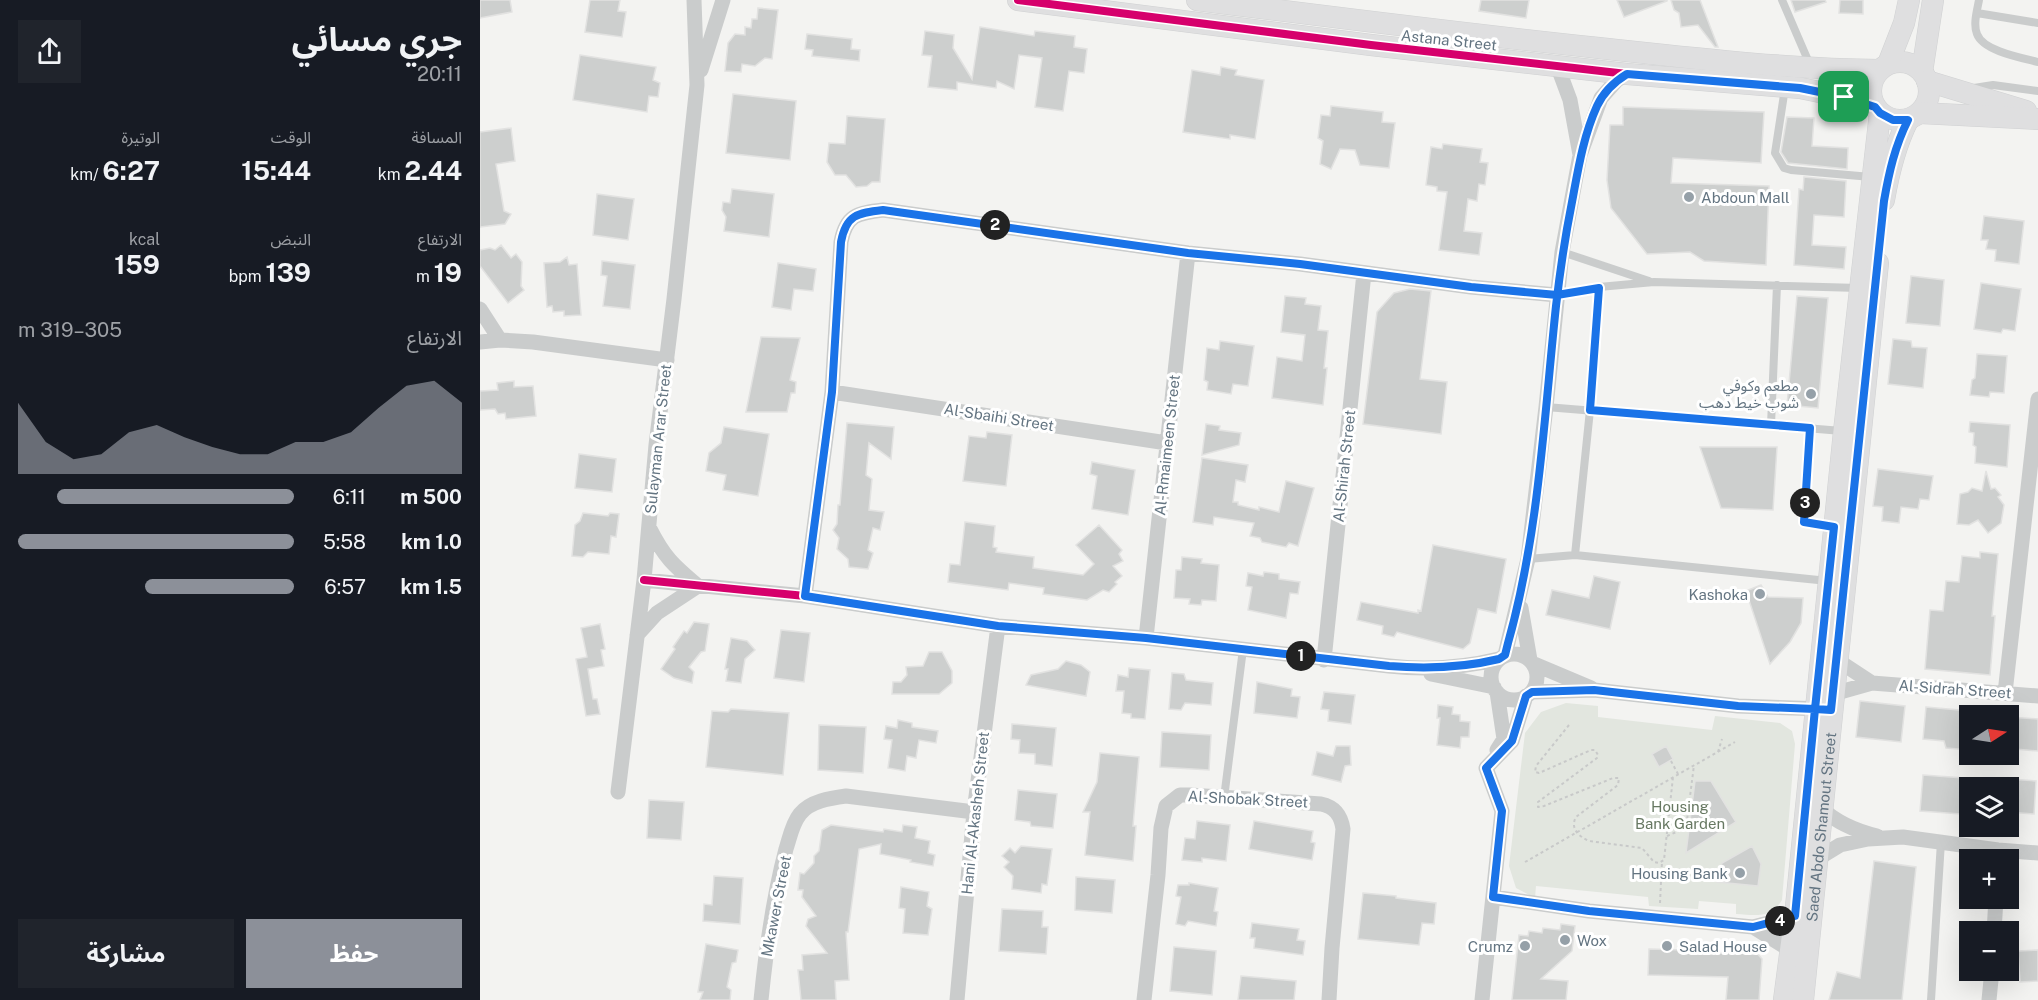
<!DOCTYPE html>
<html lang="ar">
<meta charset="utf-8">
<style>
body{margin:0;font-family:"Public Sans","Noto Sans Arabic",sans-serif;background:#20242c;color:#f1f3f6;direction:rtl;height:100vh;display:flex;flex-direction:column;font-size:22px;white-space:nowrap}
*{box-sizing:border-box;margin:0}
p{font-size:20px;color:#9ea1a6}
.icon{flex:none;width:33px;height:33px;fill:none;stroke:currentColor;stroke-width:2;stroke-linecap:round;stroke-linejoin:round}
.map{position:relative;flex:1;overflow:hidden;direction:ltr}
.details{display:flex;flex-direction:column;background:#171b24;width:480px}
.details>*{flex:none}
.needle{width:39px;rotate:78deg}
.fabs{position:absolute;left:1479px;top:705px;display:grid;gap:12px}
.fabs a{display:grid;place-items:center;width:60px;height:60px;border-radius:0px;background:#171b24;box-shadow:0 6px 24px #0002;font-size:30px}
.pin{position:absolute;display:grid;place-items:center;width:51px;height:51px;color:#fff;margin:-26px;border-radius:12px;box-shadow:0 3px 9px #0006}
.km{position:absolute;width:30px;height:30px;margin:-15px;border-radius:50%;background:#222;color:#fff;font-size:16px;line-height:30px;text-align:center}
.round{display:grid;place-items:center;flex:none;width:63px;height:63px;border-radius:0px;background:#20242c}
.summary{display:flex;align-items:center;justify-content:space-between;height:102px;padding:0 18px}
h1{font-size:33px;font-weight:700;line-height:45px}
.stats{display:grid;grid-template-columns:repeat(3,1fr);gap:9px;height:102px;padding:6px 18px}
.stats div{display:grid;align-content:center}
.stats b{font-size:26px;font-weight:700}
.stats small{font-size:16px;font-weight:400}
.stats p{font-size:16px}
.chart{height:168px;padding:12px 18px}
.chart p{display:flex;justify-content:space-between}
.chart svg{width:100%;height:108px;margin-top:6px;fill:#8c9099;opacity:.7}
.primary-button{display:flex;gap:12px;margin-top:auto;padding:12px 18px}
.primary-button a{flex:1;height:69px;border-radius:0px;background:#8c9099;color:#fff;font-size:24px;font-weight:700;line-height:69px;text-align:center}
.primary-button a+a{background:#20242c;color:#f1f3f6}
ul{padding:0 18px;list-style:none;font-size:20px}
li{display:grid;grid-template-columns:96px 72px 1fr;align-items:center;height:45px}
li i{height:15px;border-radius:8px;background:#8c9099}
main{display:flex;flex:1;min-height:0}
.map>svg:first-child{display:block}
.green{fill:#e2e6df}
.building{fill:#cdcfce;stroke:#e2e2e1;stroke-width:1.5}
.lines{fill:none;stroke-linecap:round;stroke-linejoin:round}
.secondary-casing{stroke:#d0d1d2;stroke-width:22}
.path{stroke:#c8c9c9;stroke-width:2;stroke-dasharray:3 3;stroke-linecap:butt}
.lane{stroke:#cacccc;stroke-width:8}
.street{stroke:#cacccc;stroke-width:15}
.secondary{stroke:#dfdfe0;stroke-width:21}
.cycleway-casing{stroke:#fff;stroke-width:11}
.cycleway{stroke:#d6006c;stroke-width:8}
.route-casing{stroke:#fff;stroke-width:12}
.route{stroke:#1a73e8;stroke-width:8}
.poi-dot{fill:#95a0a8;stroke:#fff;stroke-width:2}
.labels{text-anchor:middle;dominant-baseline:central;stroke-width:6;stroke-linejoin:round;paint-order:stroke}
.street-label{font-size:15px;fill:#637481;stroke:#fff}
.poi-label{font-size:15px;fill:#637481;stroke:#fff;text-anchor:end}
.park-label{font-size:15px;fill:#677862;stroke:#fff}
</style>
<main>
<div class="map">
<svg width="1558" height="1000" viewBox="0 0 1558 1000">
<rect width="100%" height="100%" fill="#f3f3f1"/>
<path class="green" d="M1086,703L1118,706V717L1232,730L1235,716L1300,723L1312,731L1315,744L1302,900C1290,919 1276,915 1256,914V904L1219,901L1218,909L1169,906L1168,897L1056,886L1055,898L1036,888L1029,866L1045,733L1061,712Z"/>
<path class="building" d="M0,0H30L32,12L0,18Z
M110,0H140L138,11L146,12L142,37L105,32Z
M1001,0H1049L1046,18L999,11Z
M1137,0H1187V1L1144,17Z
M1191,0H1220L1238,47H1235L1218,25L1201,27L1199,13L1194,10Z
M1311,0H1345L1346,2L1315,12Z
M1360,0H1383V14L1359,13Z
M278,8L298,10L292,59L285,58L275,66L262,64L261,72L245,71L248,43L255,34L265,35V27L271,28L272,19H277Z
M500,27L554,36L555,31L595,36L594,47L607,49L604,73L589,71L583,111L555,107L562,58L539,55L534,89L517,81L516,88L477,82V90L448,87L452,56L442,55L445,31L474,35L473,48L492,79Z
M327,34L372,39L371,49L380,50L379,61L332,56L333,50L325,49Z
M100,55L176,67L173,80L180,83L178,97L169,96L167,112L93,100Z
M741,67L757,70L755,75L784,80L775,139L750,135V139L703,132L712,70L740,75Z
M253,94L316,101L310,160L246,153Z
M851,106L903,112L902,122L915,123L909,168L880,165L875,150L860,149L851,169L840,164L843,141L838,138L841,115L850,116Z
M1143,107L1284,112L1281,163L1193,158L1191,183L1289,186L1286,265L1224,261L1210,252L1167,254L1131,208L1127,180L1130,125H1143Z
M367,116L405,119L400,182H392L387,186L376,187L366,175H355L347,162L349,143L365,144Z
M1307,117L1334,118L1332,146L1368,148L1367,169L1308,163L1301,152Z
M31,128L35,161L16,164L24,211L31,214L25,224L0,227V132Z
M963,144L1002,149L1000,162L1008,163L1005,185L999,184L997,201L988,199L984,231L1002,233L999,255L959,250L967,192L957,191V187L946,185L951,147L962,149Z
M1324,177L1366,181L1364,217L1334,215L1332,245L1366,247L1364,269L1314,265L1319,189L1323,190Z
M252,189L294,194L289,237L244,231L246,217L242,210L243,202L250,203Z
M117,194L154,199L148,240L113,235Z
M1504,216L1544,221L1539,264L1515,261L1516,250L1506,249L1508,240H1501Z
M21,245L31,258L36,254L42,262L41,286L44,290L28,303L0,266V250L10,248L15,250Z
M87,257L89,265L97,264L101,315L84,316V311L73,312L72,306L67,307L64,263L80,262Z
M122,261L155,265L150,309L123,306L127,276L121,275Z
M298,263L336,269L333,291L314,289L311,310L292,307Z
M1431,276L1464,280L1460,326L1426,323Z
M1501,283L1541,289L1535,331L1523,329L1521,333L1494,329Z
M930,289L951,291L940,379L967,382L961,434L883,424L897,312L914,293Z
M805,296L826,298L825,304L841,306L838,330L848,331L844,368H847L843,405L792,398L797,357L822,361L825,335L801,332Z
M1317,296L1348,298L1338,408L1307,405Z
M281,337L320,338L310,380L316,382L315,393H311L307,412H266Z
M1413,339L1431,341L1432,347L1447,348L1443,388L1408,384Z
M740,341L774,346L768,386L753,384L751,394L727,390L728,382L724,380L727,348L739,350Z
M1497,354L1527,356L1524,393L1510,392L1509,397L1490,395L1492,380L1495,378Z
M34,381V387L53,386L56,416L26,419L25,413L18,414L15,409L0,410V391L18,390L17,383Z
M1490,422L1530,425L1527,467L1495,463L1496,447L1493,445L1494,433L1489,432Z
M367,423L414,427L411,459L389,443L386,475L392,479L389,510L404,512L400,530L393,528L388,550L393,553L388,569L369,567L368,559L357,549L359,538L353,530L357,524L358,505H360Z
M726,424L740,426L739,430L761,433L759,445L722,455Z
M244,427L289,434L278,496L243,490L246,475L226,471L229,453L241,443Z
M507,432L532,435L526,486L483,481L489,436L506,438Z
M1220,447H1297L1293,510L1241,508Z
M99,454L136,459L132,492L95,488Z
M722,458L768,465L765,482L756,480L753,502H758V505L779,510V507L799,512L806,481L834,488L818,546L809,543L806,547L782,542L780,538L770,536L774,523L734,517L733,525L713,522Z
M612,462L655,470L648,515L612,509L617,476L610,474Z
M1398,469L1453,476L1449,500L1440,499L1438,509L1421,507L1419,523L1402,521L1403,507L1393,506Z
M1506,471L1511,489L1515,488L1521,495L1518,497L1524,505L1521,523L1508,533L1498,520L1489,525L1477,524L1480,494L1488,492L1492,488L1502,491Z
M103,513L128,516L130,513L139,514L136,537L131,536L129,554L108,552L103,557L92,556L95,525L100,521Z
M485,522L515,526L513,547L517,548L516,552L554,557L553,568L603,575L614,564L596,545L619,525L642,550L639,554L643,561L633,566L642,576L635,582L637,584L629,592L623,590L607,600L563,594L564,588L529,583L528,590L468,582L470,564L480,565Z
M953,545L1026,559L1016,613L998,609L990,643L983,649L917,632L914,637L902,634L903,626L877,620L881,602L938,613V610L941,611Z
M1500,552L1518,554L1512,616H1515L1510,675L1445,669L1450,610L1463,611L1466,581L1479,582L1482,556L1500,558Z
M702,557L722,559L721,563L739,565L736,601L722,600L721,605L709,604L710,599L694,598L696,570H701Z
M784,572L799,574V579L820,582L818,594L810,593L806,618L768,610L772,587L766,586L768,573L783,576Z
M1114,576L1140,582L1130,629L1066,615L1072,590L1109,598Z
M1281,585L1288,597L1323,598L1321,623L1310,642L1290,664L1266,591Z
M214,622L229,624L225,651L221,652L209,667L214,672L212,683L194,678L181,669L195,649L193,647L204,631L207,633Z
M120,624L125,649L121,650L124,666L108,669L113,699H117L120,714L106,716L96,659L107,657L101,628Z
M301,630L330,633L324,682L294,678Z
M251,638L267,641L275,650L265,659L261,683L246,681L248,669H245Z
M449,652H462L472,671V683L459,694H412L413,682H421L427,675L426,667L443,666Z
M586,661L601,665L610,672L606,696L546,685L551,675L578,669Z
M649,668L670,670L665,719L651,718V714L642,713L644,691H636L638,675L648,677Z
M692,673L704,674L706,680L733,683L731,705L705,703L701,710L689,709Z
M777,682L812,689L811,696L820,697L817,718L774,713Z
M844,692L875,695L871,724L848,721L849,710L841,709Z
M1380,701L1425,706L1421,742L1376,737Z
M958,705L973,707L972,714L980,715V721L990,722L989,737H981L980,748L957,745L960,718H957Z
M1446,707L1490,711V750L1466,748L1464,741L1443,739Z
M251,709L309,713L303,775L226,767L232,711L248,712Z
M1528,717L1558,719V751L1535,749L1528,740Z
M418,720L432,723V727L458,731L456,743L439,740L436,758L427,756L425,771L408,768L412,740L404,739L406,726L417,728Z
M532,724L576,728L572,766L555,764V754L539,753L540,740L531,739Z
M339,725L386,727L383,773L338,770Z
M682,732L731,735L729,770L680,767Z
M856,746H870L871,765L865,766L861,782L832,775L837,752L853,756Z
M1186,746L1193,759L1179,767L1172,754Z
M620,753L659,757L653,826H656L653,861L605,855L610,812H603L617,782Z
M1443,775L1484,778L1481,814L1440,811Z
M1528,779L1556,781L1554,814L1528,812Z
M1215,781H1231L1256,822L1206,853Z
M538,790L577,794L573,828L551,826L550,822L535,820Z
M169,800L204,802L201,840L167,838Z
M717,821L750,825L746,861L722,858V862L702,860L705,838L715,839Z
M774,821L833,831L831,842L835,843L832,860L769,849Z
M351,825L403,832L404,829L422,832L423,825L437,827L435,838L450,841L448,853L455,855L453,866L430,862L431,860L400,854L401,844L379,849L368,932H366L369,980L355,981L356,1000H321L318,970H323L322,955L347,953L326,926L328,919L336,916L322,897L323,890H318L320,873L324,874L334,863V856L339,851L342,830Z
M541,846L572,849L567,885L562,884L561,893L532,889L533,876L524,867L529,862L522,856L530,848L535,853Z
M1272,846L1281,864L1278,886L1237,882L1242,863Z
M1394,861L1436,867L1422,1000H1349L1357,972L1380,978Z
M234,876L263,878L260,924L223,921L224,904L232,905Z
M596,877L635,880L632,913L595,910Z
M709,883L738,888L734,911L738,912L736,926L708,921L705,926L696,924L701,897L696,896L698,885H709Z
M421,887L449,892L447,906L452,909L448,935L423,933L425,909L419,908Z
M883,893L916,896V898L956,903L954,924L942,923L939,945L878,939Z
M522,909L563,911L562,927H568L566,954L519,951Z
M772,923L819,929L817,940L825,941L823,955L774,948L775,938H770Z
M1081,924L1095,926L1092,951L1061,979L1088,981L1086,1000H1032L1039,935L1048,936L1049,931L1062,933L1063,928L1080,930Z
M226,944L258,950L256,962L252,963L247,987L251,990L250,1000H220L223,992H218Z
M694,947L736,951L732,995L690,991Z
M1169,949L1276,952L1282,959L1279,1000H1246L1248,977L1168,975Z
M1558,950V981L1540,982L1538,951Z
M761,976L816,981L814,1000H758Z"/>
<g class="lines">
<defs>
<g id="secondary">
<path d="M538,0L891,45L1147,74L1320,88L1364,97L1395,107"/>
<path d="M717,0C851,17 985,34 1119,48C1212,58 1306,69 1400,70"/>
<circle cx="1420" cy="91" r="29"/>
<path d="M1408,64L1424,23L1429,0"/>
<path d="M1442,72L1453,0"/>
<path d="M1447,81L1546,111"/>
<path d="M1440,113L1558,119"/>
<path d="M1404,200C1409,171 1415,146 1428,120"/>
<path d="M1304,1000L1315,916L1364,431L1400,113"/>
<path id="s1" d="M1323,1000L1398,263"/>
</g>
</defs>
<use href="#secondary" class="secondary-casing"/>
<path class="path" d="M1089,725L1056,766L1055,772L1059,773L1111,750H1115L1118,755L1117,758L1058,802V807L1064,806L1133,778H1139L1138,785L1096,817C1090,828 1098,836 1109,841L1162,848L1174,862L1179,863L1184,860L1193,777
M1238,752L1242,739
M1191,761L1198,774
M1187,836L1206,828L1214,765
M1045,862L1255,742
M1180,903L1182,861"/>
<path class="lane" d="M1302,0L1330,65
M1499,0C1497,11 1493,24 1497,34C1503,51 1542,58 1558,62
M1497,13L1558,23
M1305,88L1295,153L1304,168L1311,170L1391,177
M1494,88L1513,85L1558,91
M1082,252L1169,281
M1077,295L1119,287L1174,282L1379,288
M1066,407L1362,431
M1291,425L1297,285
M1330,428L1324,522L1353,527
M1095,555L1110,410L1119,287
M1048,559L1095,555L1348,581
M744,798L763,649
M1451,1000L1461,842"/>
<path class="street" d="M1077,65L1090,100L1100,155
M221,70L243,0
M0,309L20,340
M0,342L20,340L53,342L187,360
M352,392L687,443
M164,580L325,596L518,626L666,638L909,666C946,670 982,668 1019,659
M325,596L352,392L361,242C366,215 377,213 403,210L708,253L820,264L991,287L1077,295
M1041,608L1050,660
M157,635L177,613L218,586C193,565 184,557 169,527
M666,638L708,253
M1011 677a23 23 0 1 1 46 0a23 23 0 1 1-46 0Z
M1025,655L1048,559L1066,407L1082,252L1100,155L1121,98L1137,80L1147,74
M844,660L884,273
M1357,660L1392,683
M1054,664L1111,688
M951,674L1014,687
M1017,692L1024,739L1017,750
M1052,692L1114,690L1258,706L1344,709
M1525,693L1558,399
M1353,694L1392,683L1558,696
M1006,768L1032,741L1046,696
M138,792L164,580L176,445L194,299L217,85L214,0
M1341,808C1357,823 1376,831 1397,836
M1337,859L1360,845L1388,839L1423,837L1518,850L1558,853
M1013,897L1109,911L1273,927L1315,916
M1273,927L1310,950
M1514,932L1516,898
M281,1000C286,950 293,898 306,849C310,837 312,824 320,814C330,801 351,798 366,796L494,812
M477,1000L494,812L518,626
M664,1000L678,875L681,828L686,806L700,795H710L841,804C855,807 861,815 863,829L852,948L849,1000
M1002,1000L1022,811L1006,768
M1509,1000L1512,970"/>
<use href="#secondary" class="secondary"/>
<defs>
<path id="cycleway" d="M538,0L891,45L1147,74L1320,88L1364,97L1395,107
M164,580L325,596L518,626L666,638L909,666C946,670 982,668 1019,659
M325,596L352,392L361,242C366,215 377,213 403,210L708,253L820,264L991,287L1077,295"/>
</defs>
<use href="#cycleway" class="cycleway-casing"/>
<use href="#cycleway" class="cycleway"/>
</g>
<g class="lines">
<defs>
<path id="route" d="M1364,97L1320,88L1147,74C1134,82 1124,91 1117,106C1103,137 1098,170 1092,202C1085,237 1080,271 1076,306C1064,418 1059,533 1028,643L1025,655L1019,659C982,668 946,669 909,666L666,638L518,626L325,596L352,392L361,242C366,215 377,213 403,210L708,253L820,264L991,287L1077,295L1119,288L1110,410L1330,428L1324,522L1354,527L1335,709L1258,706L1114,690L1052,692L1046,696L1032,741L1006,768L1022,811L1013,897L1109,911L1273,927L1315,916L1335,709L1351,710L1404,201C1409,172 1415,146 1428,120H1413L1400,113L1395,107L1364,97"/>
</defs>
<use href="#route" class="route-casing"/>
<use href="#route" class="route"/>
</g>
<g class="poi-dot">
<circle cx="1209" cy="197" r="6"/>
<circle cx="1331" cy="394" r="6"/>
<circle cx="1280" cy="594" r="6"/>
<circle cx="1260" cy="873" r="6"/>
<circle cx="1085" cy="940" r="6"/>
<circle cx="1045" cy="946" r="6"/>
<circle cx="1187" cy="946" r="6"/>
</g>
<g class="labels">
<g class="street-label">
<text transform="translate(969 40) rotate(6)">Astana Street</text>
<text transform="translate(519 417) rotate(9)">Al-Sbaihi Street</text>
<text transform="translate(178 439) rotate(-84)">Sulayman Arar Street</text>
<text transform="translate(687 445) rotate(-84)">Al-Rmaimeen Street</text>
<text transform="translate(864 466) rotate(-84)">Al-Shirah Street</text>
<text transform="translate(1475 689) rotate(4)">Al-Sidrah Street</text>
<text transform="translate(768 799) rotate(3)">Al-Shobak Street</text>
<text transform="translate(495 813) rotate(-84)">Hani Al-Akasheh Street</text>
<text stroke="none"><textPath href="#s1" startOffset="174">Saed Abdo Shamout Street</textPath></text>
<text transform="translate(296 906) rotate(-79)">Mkawer Street</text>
</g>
<g class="poi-label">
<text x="1221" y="197" text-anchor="start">Abdoun Mall</text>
<text x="1319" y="385">مطعم وكوفي<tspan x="1319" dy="17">شوب خيط دهب</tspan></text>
<text x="1268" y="594">Kashoka</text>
<text x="1248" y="873">Housing Bank</text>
<text x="1097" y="940" text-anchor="start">Wox</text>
<text x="1033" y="946">Crumz</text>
<text x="1199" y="946" text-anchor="start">Salad House</text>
</g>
<g class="park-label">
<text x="1200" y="806">Housing<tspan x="1200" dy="17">Bank Garden</tspan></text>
</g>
</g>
</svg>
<div class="fabs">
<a><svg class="needle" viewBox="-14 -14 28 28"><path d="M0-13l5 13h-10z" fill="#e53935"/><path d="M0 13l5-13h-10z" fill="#9ea1a6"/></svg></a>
<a><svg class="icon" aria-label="layers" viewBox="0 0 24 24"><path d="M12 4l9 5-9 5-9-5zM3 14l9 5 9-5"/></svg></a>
<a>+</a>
<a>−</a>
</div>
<div class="pin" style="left:1364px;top:97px;background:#1e9e55"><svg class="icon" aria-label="arrive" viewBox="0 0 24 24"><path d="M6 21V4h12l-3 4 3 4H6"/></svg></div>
<b class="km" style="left:821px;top:656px">1</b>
<b class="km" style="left:515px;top:225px">2</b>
<b class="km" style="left:1325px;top:503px">3</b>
<b class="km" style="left:1300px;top:921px">4</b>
</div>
<section class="details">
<div class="summary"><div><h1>جري مسائي</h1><p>20:11</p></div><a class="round"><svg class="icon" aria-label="share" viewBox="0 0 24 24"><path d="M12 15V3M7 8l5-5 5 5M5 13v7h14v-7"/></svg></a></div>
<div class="stats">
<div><p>المسافة</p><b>2.44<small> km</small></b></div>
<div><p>الوقت</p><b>15:44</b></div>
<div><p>الوتيرة</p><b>6:27<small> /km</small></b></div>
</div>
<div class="stats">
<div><p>الارتفاع</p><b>19<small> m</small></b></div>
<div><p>النبض</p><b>139<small> bpm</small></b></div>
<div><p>kcal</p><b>159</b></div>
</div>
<div class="chart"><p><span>الارتفاع</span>305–319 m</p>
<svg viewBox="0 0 160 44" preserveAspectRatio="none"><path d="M0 44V15L10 31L20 38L30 36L40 27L50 24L60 29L70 33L80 36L90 36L100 31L110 31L120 27L130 17L140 8L150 6L160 15V44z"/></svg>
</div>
<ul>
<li><b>500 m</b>6:11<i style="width:86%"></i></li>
<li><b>1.0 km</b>5:58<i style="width:100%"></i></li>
<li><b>1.5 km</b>6:57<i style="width:54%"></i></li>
</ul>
<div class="primary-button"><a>حفظ</a><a>مشاركة</a></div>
</section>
</main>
